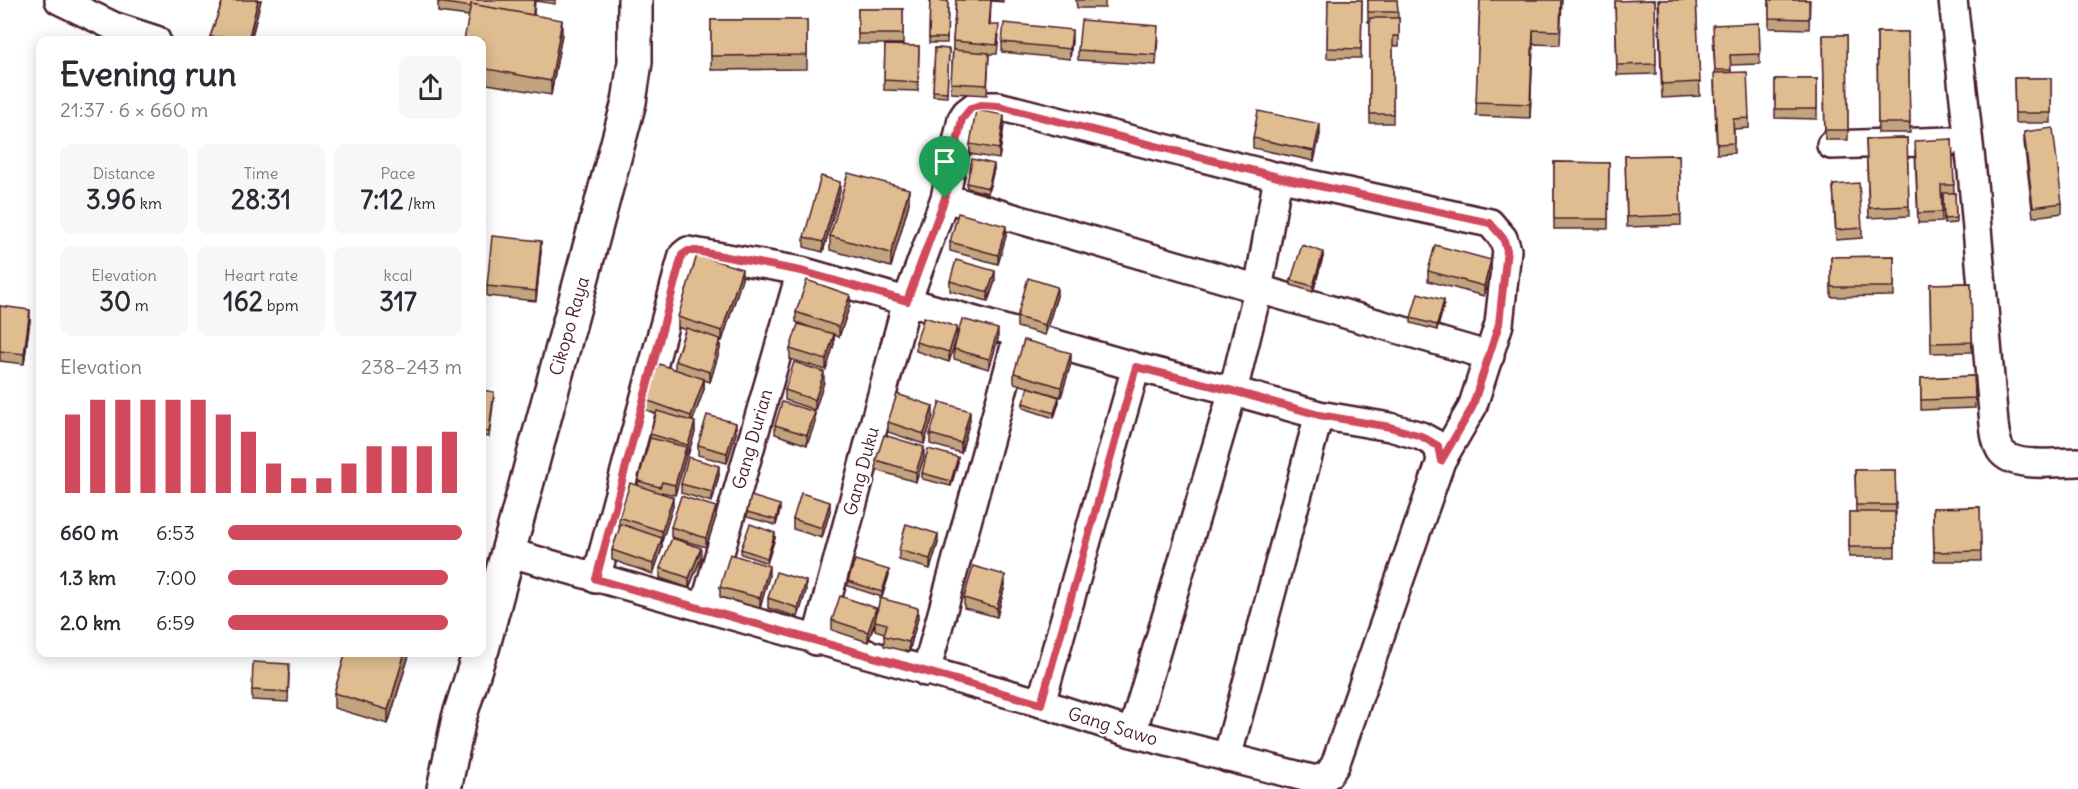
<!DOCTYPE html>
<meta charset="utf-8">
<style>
body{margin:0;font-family:Delius,sans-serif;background:#f7f7f7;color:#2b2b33;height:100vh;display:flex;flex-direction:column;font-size:22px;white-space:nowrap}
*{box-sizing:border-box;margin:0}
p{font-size:20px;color:#7c7c81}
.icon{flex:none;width:33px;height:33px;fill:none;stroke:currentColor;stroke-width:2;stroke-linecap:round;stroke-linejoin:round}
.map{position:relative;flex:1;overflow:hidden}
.sheet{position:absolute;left:36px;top:36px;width:450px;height:621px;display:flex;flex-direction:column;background:#fff;border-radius:12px;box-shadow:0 3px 15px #0003}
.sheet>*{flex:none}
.pin{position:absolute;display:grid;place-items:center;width:51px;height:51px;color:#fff;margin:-62px -26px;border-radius:50% 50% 50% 0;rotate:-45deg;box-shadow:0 0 6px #0007}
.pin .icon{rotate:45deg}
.round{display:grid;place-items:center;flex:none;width:63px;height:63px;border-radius:12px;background:#f7f7f7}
.summary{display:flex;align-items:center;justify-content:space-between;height:102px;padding:0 24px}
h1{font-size:33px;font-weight:800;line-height:45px}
.figures{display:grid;grid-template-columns:repeat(3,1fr);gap:9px;height:102px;padding:6px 24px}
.figures div{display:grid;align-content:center;border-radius:12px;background:#f7f7f7;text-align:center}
.figures b{font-size:26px;font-weight:800}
.figures small{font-size:16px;font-weight:400}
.figures p{font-size:16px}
.chart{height:168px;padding:12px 24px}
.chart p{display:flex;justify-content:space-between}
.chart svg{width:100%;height:108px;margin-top:6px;stroke:#d1495b;stroke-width:6}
ul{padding:0 24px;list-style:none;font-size:20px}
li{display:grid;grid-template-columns:96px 72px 1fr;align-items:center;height:45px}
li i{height:15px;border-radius:8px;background:#d1495b}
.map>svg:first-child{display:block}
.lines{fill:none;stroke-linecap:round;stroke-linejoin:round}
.minor-casing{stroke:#4a1f2b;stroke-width:32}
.trunk-casing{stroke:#4a1f2b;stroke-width:38}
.minor{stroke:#fff;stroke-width:27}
.trunk{stroke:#fff;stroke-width:33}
.wall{fill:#c1a37d;stroke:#4a1f2b;stroke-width:1.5}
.shaded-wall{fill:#9d8466;stroke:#4a1f2b;stroke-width:1.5}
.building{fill:#e0bd91;stroke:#4a1f2b;stroke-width:1.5}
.route-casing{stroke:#fff;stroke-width:12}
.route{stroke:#d1495b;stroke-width:8}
.labels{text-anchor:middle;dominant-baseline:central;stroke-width:5;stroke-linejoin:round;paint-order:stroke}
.street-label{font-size:18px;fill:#4a1f2b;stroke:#fff}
</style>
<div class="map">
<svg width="2078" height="789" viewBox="0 0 2078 789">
<rect width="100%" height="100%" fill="#fff"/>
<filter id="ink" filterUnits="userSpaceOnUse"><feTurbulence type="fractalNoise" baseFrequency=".0167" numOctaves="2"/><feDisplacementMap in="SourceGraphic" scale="12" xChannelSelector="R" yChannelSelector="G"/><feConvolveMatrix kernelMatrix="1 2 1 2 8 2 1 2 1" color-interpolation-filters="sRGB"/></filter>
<g filter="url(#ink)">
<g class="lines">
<defs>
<path id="minor" d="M59,0L113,26L156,40
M1953,0L1972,171L1994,424C1995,433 1996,443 2001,451C2014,469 2058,462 2078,462
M1831,145L1950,141
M945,198L1490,356
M507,552L1041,703L1132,733L1316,780L1328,775L1335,765L1441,461L1472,408L1499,324L1507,250L1503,238L1490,223L1278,177L998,106H975L966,113L962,119L945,198L907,301L816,641
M596,579L683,255L688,251L801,271L1136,367L1233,391L1319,415L1390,427L1421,436L1432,442L1438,446L1441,461
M704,608L801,271
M926,672L1018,335
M1041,703L1136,367
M1132,733L1233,391L1258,290L1278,177
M1227,758L1319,415"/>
<path id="trunk" d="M482,649L629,102L635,62V0
M444,789L459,718L480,652"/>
</defs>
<use href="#minor" class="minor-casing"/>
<use href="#trunk" class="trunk-casing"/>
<use href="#minor" class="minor"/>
<use href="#trunk" class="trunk"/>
</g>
<path class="wall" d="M223,0H261L251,40H210V37Z
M438,0H555V4L535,1L534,15L562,34L551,95L482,83V40L469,16L438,12Z
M930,0L948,1L947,43H929Z
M956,0H1003V2L991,1L990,25L999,35L997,54H989L987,95L951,93L953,41Z
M1076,0H1105V8H1077Z
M1328,0H1362L1361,58H1327Z
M1368,0H1397L1398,18H1399V46H1393V123H1370V22H1368Z
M1480,0H1562L1560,45L1533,44L1530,118L1476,116Z
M1655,0L1656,74L1617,75L1615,1Z
M1658,0H1696L1700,96L1662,98Z
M1769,0H1810L1809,29L1769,28Z
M858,9H903V44H858Z
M711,20H807V69L711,70Z
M1759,23L1760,64L1730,65L1731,73L1749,118V128L1734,129V153L1717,154L1714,83L1715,73L1713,35Z
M1877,32H1908L1910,133H1878Z
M1823,35H1847L1848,140H1825Z
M1158,36L1156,65L1078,60V50Z
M1072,40L1070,59L1002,52V42Z
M885,45L919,46L918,91L884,90Z
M935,48L949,49L947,97L933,96Z
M2014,78H2051V123H2015Z
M1775,79H1817V119L1775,118Z
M1004,125L999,159L970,154V144Z
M2024,132L2062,203V213L2033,217L2024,142Z
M1320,134L1314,161L1253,148V138Z
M1907,138L1909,216L1869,218L1866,139Z
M1952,139L1954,193H1955L1956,223L1944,224L1943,195H1941L1942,222L1918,223L1915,151Z
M1679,155L1681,225L1627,227L1625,156Z
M1554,162L1609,163L1608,229H1554Z
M994,169L988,193L967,188V183Z
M1833,185L1862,228V238L1836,240Z
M840,191L823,252L804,247V237Z
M909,203L891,267L830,250V236Z
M1006,236L998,264L950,251V242Z
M541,251L536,301L487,296V286Z
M1894,256V296L1831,297V257Z
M1323,257L1313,292L1291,285V280Z
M1491,269L1484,296L1428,281V271Z
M742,279L722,341L720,340V349L710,382L704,380V389L692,421L695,432L688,455H686L675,495L662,492L661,493L673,506L662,541V548L653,574L612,560V550L620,528L619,527V517L638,486V481L656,414L646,410V400L675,369V361L685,330L678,327V317Z
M950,281H995L988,301L950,291Z
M1971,283L1972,352L1931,353L1930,284Z
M1057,296L1045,335L1017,327V317Z
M850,305L839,337L834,335V344L826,370L790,359V349L812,328L796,322V312Z
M1444,305L1437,330L1411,323V318Z
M0,306L30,320L24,364L0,361Z
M957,337L949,362L916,351V342Z
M998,339L989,369L954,359V349Z
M1071,363L1061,397L1014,383V373Z
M1974,376L1975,408L1921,410V378Z
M824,382L815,410L785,400V390Z
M482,390L494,397L489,437L482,436Z
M1059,402L1054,418L1023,408V403Z
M933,416L924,444L888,432V422Z
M970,420L961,453L930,444V434Z
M815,422L807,445L775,434V425Z
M736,433L727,463L698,455V445Z
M924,457L916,482L876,470V460Z
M958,462L951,486L922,479V473Z
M1855,470H1895L1896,515H1895V557H1849V512H1856Z
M719,475L712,502L681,493V484Z
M1980,507L1981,561H1934L1933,508Z
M780,510L776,525L747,517V512Z
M830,511L822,538L793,529V519Z
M716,517L706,547L671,537V527Z
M775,538L767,563L741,554V549Z
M938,543L930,569L899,560V550Z
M701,558L689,588L660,578V568Z
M889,575L882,597L848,586V581Z
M769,576L760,608L720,597V587Z
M1005,585L997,617L964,608V598Z
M806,591L798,617L768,608V598Z
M876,614L918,618L909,652L884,646V633L875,630V623L868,642L832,630V620Z
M346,652H410L388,724L334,708V693Z
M289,674L288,702L252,700V690Z"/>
<path class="shaded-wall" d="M258,0H261L251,40H249Z
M562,20V34L551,95V81Z
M1072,30V40L1070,59V49Z
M1533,30V44L1530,118V104Z
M1004,115V125L999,159V149Z
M1320,124V134L1314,161V151Z
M994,164V169L988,193V188Z
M840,182V191L823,252V242Z
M909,189V203L891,267V253Z
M1006,226V236L998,264V255Z
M541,241V251L536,301V291Z
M1323,252V257L1313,292V286Z
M1491,260V269L1484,296V286Z
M742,269V279L722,341V331Z
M995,271V281L988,301V292Z
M1057,287V296L1045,335V325Z
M850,295V305L839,337V327Z
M1444,300V305L1437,330V325Z
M30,310V320L24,364V354Z
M957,327V337L949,362V352Z
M998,329V339L989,369V359Z
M834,334V344L826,370V360Z
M720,339V349L710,382V372Z
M1071,353V363L1061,397V387Z
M824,372V382L815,410V400Z
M704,379V389L691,426V416Z
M1059,397V402L1054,418V413Z
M933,406V416L924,444V434Z
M970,411V420L961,453V443Z
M815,412V422L807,445V435Z
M695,422V432L688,455V445Z
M736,423V433L727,463V453Z
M686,447V457L675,495V485Z
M924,447V457L916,482V472Z
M958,457V462L951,486V481Z
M719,466V475L712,502V492Z
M673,497V506L662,541V548L653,574V564L662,538V531Z
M830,502V511L822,538V528Z
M780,505V510L776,525V520Z
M716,507V517L706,547V538Z
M775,533V538L767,563V558Z
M938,534V543L930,569V559Z
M701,548V558L689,588V578Z
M769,566V576L760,608V598Z
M889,570V575L882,597V592Z
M1005,575V585L997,617V608Z
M806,581V591L798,617V608Z
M876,608V618L868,642V632Z
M918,608V618L909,652V642Z
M405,652H410L388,724V710Z"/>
<path class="building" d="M223,0H258L249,37H210Z
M438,0H534L533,15L471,4V7L438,2Z
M930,0L948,1L947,38H929Z
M956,0H991L989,25H999L997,45L953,41Z
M1328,0H1362L1361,49L1327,48Z
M1368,0H1397L1398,12H1368Z
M1480,0H1561L1560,31L1533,30L1530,104L1476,102Z
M1655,0L1656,64L1617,65L1615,1Z
M1659,0H1696L1700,82L1662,84Z
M1769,0H1809V19L1769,18Z
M471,4L562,20L551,81L482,68V40H464Z
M858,9H903V34H858Z
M1370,18H1399V36H1393V114H1370Z
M711,20H807V55L711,56Z
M1081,20L1158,26L1156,55L1078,50Z
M1004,23L1072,30L1070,49L1002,42Z
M1759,23L1760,54L1730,55L1731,70H1715L1713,25Z
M1877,32H1908L1910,123H1878Z
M1823,35H1847L1848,130H1825Z
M885,45L919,46L918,82L884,80Z
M935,48L949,49L947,92L933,91Z
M953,50L989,53L987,85L951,83Z
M1747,72L1749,118L1733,119L1734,143L1717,144L1714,73Z
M2014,78H2051V113H2015Z
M1775,79H1817V109H1775Z
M976,110L1004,115L999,149L970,144Z
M1258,111L1320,124L1314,151L1253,138Z
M2053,128L2062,203L2033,207L2024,132Z
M1907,138L1909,206L1869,208L1866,139Z
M1952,139L1954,185H1941L1942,212L1918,213L1915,141Z
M1679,155L1681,215L1627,217L1625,156Z
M972,159L994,164L988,188L967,183Z
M1554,162L1609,163L1608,219H1554Z
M848,173L909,189L891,253L830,236Z
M821,176L840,182L823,242L804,237Z
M1859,183L1862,228L1836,230L1833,185Z
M1943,193H1955L1956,218L1944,219Z
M958,213L1006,226L998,255L950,242Z
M482,215H484L482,233Z
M492,236L541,241L536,291L487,286Z
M1302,245L1323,252L1313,286L1291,280Z
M1435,245L1491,260L1484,286L1428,271Z
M697,255L742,269L722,331L678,317Z
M1894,256V287H1831V257Z
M956,260L995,271L988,292L950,281Z
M1028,278L1057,287L1045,325L1017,317Z
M807,280L850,295L839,327L796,312Z
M1971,283L1972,342L1931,343L1930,284Z
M1418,293L1444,300L1437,325L1411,318Z
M0,306L30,310L24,354L0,351Z
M924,317L957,327L949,352L916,342Z
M962,319L998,329L989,359L954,349Z
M798,324L834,334L826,360L790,349Z
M686,328L720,339L710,372L675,361Z
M1024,340L1071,353L1061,387L1014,373Z
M794,362L824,372L815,400L785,390Z
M659,364L704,379L691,416L646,400Z
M1974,376L1975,398L1921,400V378Z
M1028,387L1059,397L1054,413L1023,403Z
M482,390L494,392L489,432L482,431Z
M897,394L933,406L924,434L888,422Z
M782,402L815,412L807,435L775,425Z
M940,402L970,411L961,443L930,434Z
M657,411L695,422L688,445L650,434Z
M707,415L736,423L727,453L698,445Z
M884,435L924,447L916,472L876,460Z
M650,438L686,447L675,485L662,482L660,487L638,481Z
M928,449L958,457L951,481L922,473Z
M688,457L719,466L712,492L681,484Z
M1855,470H1895L1896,505H1856Z
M630,483L673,497L662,531L619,517Z
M801,493L830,502L822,528L793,519Z
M681,496L716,507L706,538L671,527Z
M751,496L780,505L776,520L747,512Z
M1980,507L1981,551L1934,552L1933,508Z
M1849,512H1895V547H1849Z
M621,524L662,538L653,564L612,550Z
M750,524L775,533L767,558L741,549Z
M906,524L938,534L930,559L899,550Z
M672,538L701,548L689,578L660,568Z
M730,554L769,566L760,598L720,587Z
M855,560L889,570L882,592L848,581Z
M973,566L1005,575L997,608L964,598Z
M776,572L806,581L798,608L768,598Z
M840,596L876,608L868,632L832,620Z
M880,598L918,608L909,642L884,636L887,624L875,621Z
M346,652H405L388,710L334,693Z
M253,662L289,664L288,692L252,690Z"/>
</g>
<g class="lines" filter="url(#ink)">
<defs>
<path id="route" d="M981,105L998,106L1278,177L1490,223L1503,238L1507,250L1499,324L1472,408L1441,461L1438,446L1421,436L1390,427L1319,415L1233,391L1136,367L1041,704L596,579L682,255L688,251H696L801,271L907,301L945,198L962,119L971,108Z"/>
</defs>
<use href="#route" class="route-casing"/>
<use href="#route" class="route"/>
</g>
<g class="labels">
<g class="street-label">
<text transform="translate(569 326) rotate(-74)">Cikopo Raya</text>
<text transform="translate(752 439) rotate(-74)">Gang Durian</text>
<text transform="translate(861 471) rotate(-75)">Gang Duku</text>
<text transform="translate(1113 726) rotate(17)">Gang Sawo</text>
</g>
</g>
</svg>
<div class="pin" style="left:945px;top:198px;background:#1e9e55"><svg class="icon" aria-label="arrive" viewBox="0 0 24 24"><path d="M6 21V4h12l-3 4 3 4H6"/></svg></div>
<section class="sheet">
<div class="summary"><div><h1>Evening run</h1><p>21:37 · 6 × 660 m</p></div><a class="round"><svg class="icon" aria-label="share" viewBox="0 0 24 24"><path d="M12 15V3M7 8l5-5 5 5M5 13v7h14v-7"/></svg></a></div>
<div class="figures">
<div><p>Distance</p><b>3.96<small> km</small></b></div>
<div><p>Time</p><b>28:31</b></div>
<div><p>Pace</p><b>7:12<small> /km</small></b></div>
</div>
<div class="figures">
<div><p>Elevation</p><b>30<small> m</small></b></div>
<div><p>Heart rate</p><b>162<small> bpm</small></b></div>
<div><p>kcal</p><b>317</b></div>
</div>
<div class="chart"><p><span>Elevation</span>238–243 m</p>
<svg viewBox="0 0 160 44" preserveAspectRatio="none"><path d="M5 44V12M15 44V6M25 44V6M35 44V6M45 44V6M55 44V6M65 44V12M75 44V19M85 44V32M95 44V38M105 44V38M115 44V32M125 44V25M135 44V25M145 44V25M155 44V19"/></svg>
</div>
<ul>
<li><b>660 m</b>6:53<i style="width:100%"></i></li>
<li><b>1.3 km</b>7:00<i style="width:94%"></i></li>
<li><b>2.0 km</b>6:59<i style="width:94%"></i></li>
</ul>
</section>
</div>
